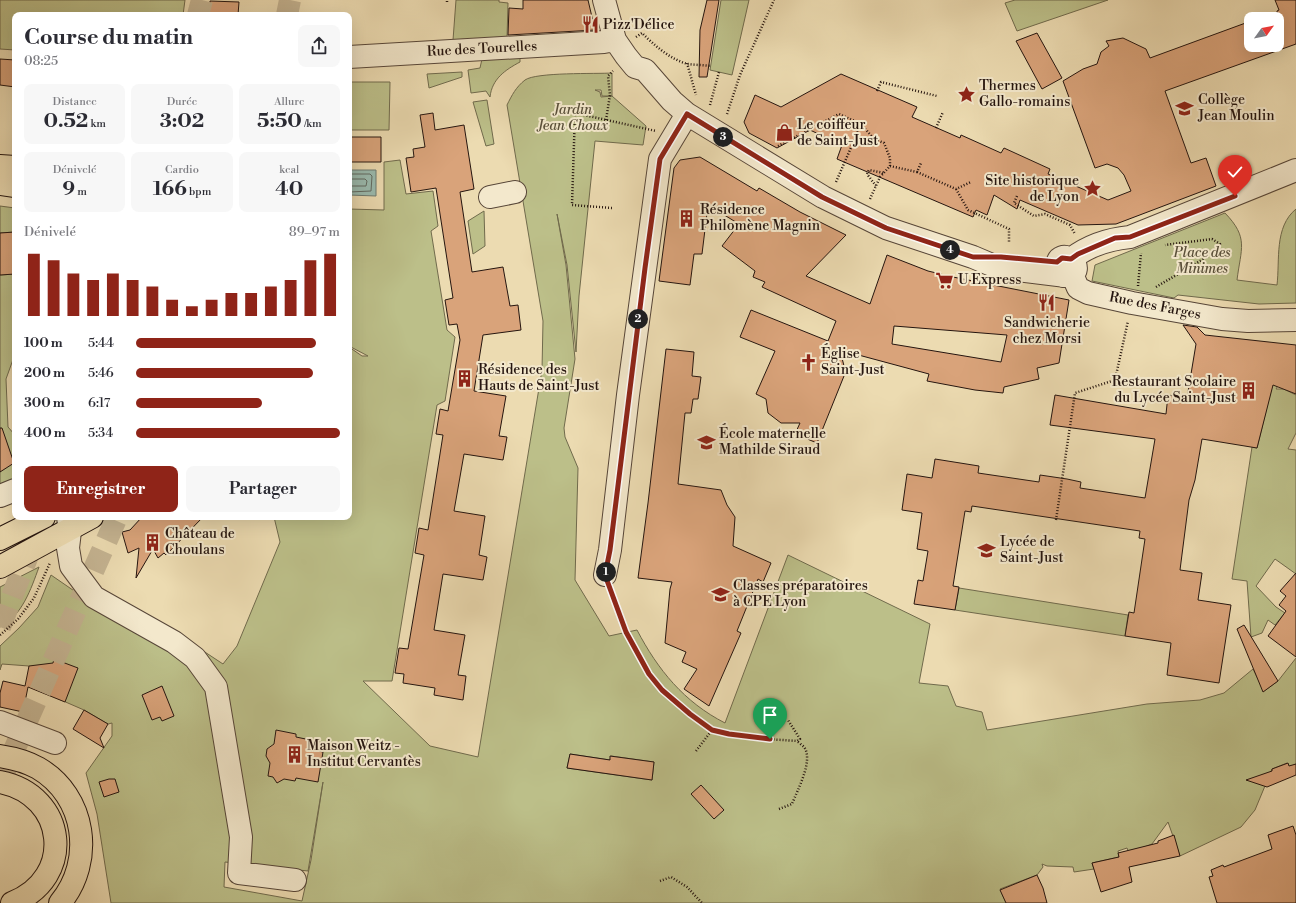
<!DOCTYPE html>
<html lang="fr">
<meta charset="utf-8">
<style>
body{margin:0;font-family:"Libre Bodoni",serif;background:#f7f7f7;color:#2b2b33;height:100vh;display:flex;flex-direction:column;font-size:15px;white-space:nowrap}
*{box-sizing:border-box;margin:0}
p{font-size:13px;color:#7c7c81}
.icon{flex:none;width:22px;height:22px;fill:none;stroke:currentColor;stroke-width:2;stroke-linecap:round;stroke-linejoin:round}
.map{position:relative;flex:1;overflow:hidden}
.details{position:absolute;left:12px;top:12px;width:340px;height:508px;display:flex;flex-direction:column;background:#fff;border-radius:8px;box-shadow:0 4px 16px #0002}
.details>*{flex:none}
.needle{width:26px;rotate:57deg}
.fabs{position:absolute;left:1244px;top:12px;display:grid;gap:8px}
.fabs a{display:grid;place-items:center;width:40px;height:40px;border-radius:8px;background:#fff;box-shadow:0 4px 16px #0002;font-size:20px}
.pin{position:absolute;display:grid;place-items:center;width:34px;height:34px;color:#fff;margin:-41px -17px;border-radius:50% 50% 50% 0;rotate:-45deg;box-shadow:0 0 4px #0007}
.pin .icon{rotate:45deg}
.km{position:absolute;width:20px;height:20px;margin:-10px;border-radius:50%;background:#222;color:#fff;font-size:11px;line-height:20px;text-align:center}
.round{display:grid;place-items:center;flex:none;width:42px;height:42px;border-radius:8px;background:#f7f7f7}
.overview{display:flex;align-items:center;justify-content:space-between;height:68px;padding:0 12px}
h1{font-size:22px;font-weight:700;line-height:30px}
.metrics{display:grid;grid-template-columns:repeat(3,1fr);gap:6px;height:68px;padding:4px 12px}
.metrics div{display:grid;align-content:center;border-radius:8px;background:#f7f7f7;text-align:center}
.metrics b{font-size:20px;font-weight:700}
.metrics small{font-size:11px;font-weight:400}
.metrics p{font-size:11px}
.chart{height:112px;padding:8px 12px}
.chart p{display:flex;justify-content:space-between}
.chart svg{width:100%;height:72px;margin-top:4px;stroke:#8f2418;stroke-width:6}
.action{display:flex;gap:8px;margin-top:auto;padding:8px 12px}
.action a{flex:1;height:46px;border-radius:8px;background:#8f2418;color:#fff;font-size:16px;font-weight:700;line-height:46px;text-align:center}
.action a+a{background:#f7f7f7;color:#2b2b33}
ul{padding:0 12px;list-style:none;font-size:13px}
li{display:grid;grid-template-columns:64px 48px 1fr;align-items:center;height:30px}
li i{height:10px;border-radius:5px;background:#8f2418}
.map>svg:first-child{display:block}
.green{fill:#bcbf89;stroke:#706a4c;fill-rule:evenodd}
.water{fill:#99bbb0;stroke:#6b7970}
.lines{fill:none;stroke-linecap:round;stroke-linejoin:round}
.shore{stroke:#5f6860;stroke-width:1}
.building{fill:#d9a37a;stroke:#25150f;fill-rule:evenodd}
.highway-tunnel{stroke:#c4b391;stroke-width:22;stroke-dasharray:22 11;stroke-linecap:butt}
.minor-casing{stroke:#574638;stroke-width:24}
.major-casing{stroke:#25150f;stroke-width:24}
.path{stroke:#25150f;stroke-width:2.5;stroke-dasharray:1 2;stroke-linecap:butt}
.minor{stroke:#f3e8cc;stroke-width:22}
.major{stroke:#ecdbb1;stroke-width:22}
.route-casing{stroke:#fff;stroke-width:8}
.route{stroke:#8f2418;stroke-width:5}
.labels{text-anchor:middle;dominant-baseline:central;stroke-width:4;stroke-linejoin:round;paint-order:stroke}
.poi-label{font-size:14px;fill:#25150f;stroke:#f3e8cc;text-anchor:start}
.street-label{font-size:14px;fill:#25150f;stroke:#f3e8cc}
.park-label{font-size:14px;font-style:italic;fill:#5a503a;stroke:#f3e8cc}
</style>
<div class="map">
<svg width="1296" height="903" viewBox="0 0 1296 903">
<rect width="100%" height="100%" fill="#ecdbb1"/>
<filter id="stains"><feTurbulence type="fractalNoise" baseFrequency=".005" numOctaves="4"/><feColorMatrix values="0 0 0 0 .2 0 0 0 0 .09 0 0 0 0 .02 0 0 0 .5 -.17"/></filter>
<radialGradient id="worn" r=".72"><stop offset=".6" stop-color="#630" stop-opacity="0"/><stop offset="1" stop-color="#630" stop-opacity=".3"/></radialGradient>
<path class="green" d="M0,0H185L183,15H15V50L0,49Z
M456,0H499V2L508,3L507,38L453,40Z
M721,0H749L732,75L710,70Z
M1015,0H1108L1017,31L1005,3Z
M520,56V62C505,70 492,79 490,97L486,91L471,93L468,70L480,68L482,59Z
M462,72V77L429,88L427,74Z
M612,73V96H602L601,90H595L600,92L601,97L612,96L646,126L643,145L595,141L579,296L576,352L567,265L557,214L566,265L575,359L564,428L565,437L578,468L575,580L609,636L637,630C658,670 684,702 725,723L788,555L930,624L919,683L948,686L956,706L982,712L987,730L1147,704L1200,700L1224,693L1253,669L1264,691L1278,681L1296,658V764L1289,767L1287,763L1272,769L1255,810L1241,827L1180,856L1168,822L1152,844L1129,853L1127,848L1118,851L1119,857L1092,863L1094,869L1074,872L1073,867L1047,866L1042,864L1043,867L1037,875L1000,889L1006,903H111L97,814L86,773L112,736V723L108,724L84,710L31,687L29,666L2,664L0,670V646L19,628L38,607L51,575L99,608L161,623L223,664L237,646L280,542L274,517H349V347L362,356H368L349,346V209L384,210V162L400,160L406,194L433,191L438,226L431,231L447,330L455,337L445,401L437,405L392,681H363L430,746L478,757L542,370L543,321L507,105C512,95 516,87 525,80C536,72 596,74 612,73ZM570,754L610,760L611,756L654,762L652,780L567,768ZM323,782L311,860L302,901L224,887L225,862L308,871Z
M349,82H390L389,130H349Z
M487,100L494,144L486,146L473,102Z
M0,206L15,208V232L0,233Z
M1296,209V303L1259,304L1178,295L1174,298L1092,281L1095,265L1225,213C1249,238 1241,248 1237,280L1277,285C1280,260 1274,227 1296,209Z
M484,211L485,246L473,254L468,221Z
M15,274V354L6,379L8,427L15,435V478L0,486V275Z
M1273,382L1279,384L1276,389H1284L1296,395V433L1288,449L1296,450V574L1275,559L1256,586L1276,607L1285,613L1275,625L1268,620L1262,633L1251,637L1247,581L1232,579L1252,447L1257,448Z
M39,567C31,589 22,616 0,627V587Z
M959,588L1128,615L1125,636L955,610Z"/>
<path class="water" d="M349,170H376V196L349,195Z"/>
<g class="lines">
<path class="shore" d="M349,174H370L372,176L371,191L349,192
M349,179H365L367,181L366,186H349"/>
</g>
<path class="building" d="M523,0H588L595,30L508,35L509,8L523,9Z
M707,0H719L707,77H699L700,30Z
M1275,0H1296V44L1165,91L1191,163L1206,158L1216,186L1116,224L1078,225L1020,200L1017,209L994,195L987,215L976,210L973,217L837,159L842,145L810,130L777,148L749,133L744,122L755,95L781,107L841,74L917,107L912,117L960,138L961,135L1001,153L1004,148L1050,169L1048,174L1108,200L1131,191L1124,175L1118,168L1107,164L1095,168L1063,81L1083,69L1097,64L1101,52L1109,46L1106,41L1123,38L1146,49L1150,58L1251,21V45H1277V11L1279,10Z
M210,1L239,2L238,15H209Z
M1037,33L1062,78L1042,89L1016,41Z
M0,59L15,60V87L0,85Z
M433,113L435,130L464,125L474,189L460,192L472,272L503,267L510,306L518,305L521,330L483,335L474,391L506,396L499,436L507,437L503,460L464,454L454,511L485,516L479,555L487,557L483,580L443,574L434,630L465,635L458,675L466,676L463,700L434,695L435,688L403,683L404,674L395,673L399,648L408,649L424,555L415,553L419,528L428,530L443,435L436,434L440,409L448,411L460,340L457,324L449,325L445,300L453,298L436,188L411,192L406,158L414,157L413,149L425,147L420,115Z
M349,137H381V162H351Z
M700,157L757,191L759,188L800,212L846,235L806,276L870,304L887,255L928,271L953,277L1069,300L1059,363L1037,368L1039,379L1004,387L1003,393L975,390L927,381L929,374L840,350L845,370L844,376L817,443L795,434L800,423H781L768,413L766,399L756,394L775,351L740,337L751,310L828,341L836,321L762,287L765,282L753,277L755,271L722,246L739,224L708,205L702,254H694L690,285L659,281L674,168L680,160ZM894,326L1007,335L1001,362L892,344Z
M15,232V274L0,275V233Z
M1183,325L1197,327L1205,335L1296,345V394L1273,385L1257,448L1202,439L1195,480L1189,500L1180,570L1202,573L1198,600L1231,605L1219,683L1167,675L1171,643L1125,636L1129,612L1134,613L1145,539L1139,538L1140,531L972,506L971,512L965,511L953,586L959,587L955,610L914,604L918,580L923,581L928,551L917,549L922,513L902,510L907,474L932,478L935,459L979,466L978,473L1039,482L1040,475L1067,479L1081,482L1080,488L1145,498L1155,439L1050,425L1055,395L1166,414L1168,395L1187,398L1196,344Z
M666,349L694,352L692,376L701,377L698,399H693L691,413H685L678,484L721,490L727,505L735,517L733,546L771,563L763,582L758,579L737,631L741,633L709,706L684,689L697,669L682,662L686,652L665,643L670,589L672,582L638,578L648,503Z
M0,428H2L14,463L0,472Z
M142,517H203L166,555L164,553L158,558L153,549L136,578L139,548L128,553L122,532L130,530Z
M1296,573V657L1268,636L1286,611L1279,605L1286,596L1280,591Z
M1244,625L1278,681L1263,692L1237,629Z
M54,659L78,668L65,702L28,687L23,712L0,707V693L3,681L25,686L29,666L53,663Z
M162,686L174,716L162,721L160,717L152,720L142,695Z
M84,710L108,724L100,738L104,748L73,729Z
M276,730L296,734V737L320,742L318,751L323,752L318,782L296,778L295,781L284,779L277,783L273,777L268,776L270,763L266,756L267,749L274,744Z
M570,754L610,760V756L654,762L652,780L567,768Z
M1288,763L1289,766L1296,764V775L1267,787L1246,780L1272,771V769Z
M109,779H115L119,792L104,797L99,782Z
M701,785L724,810L714,819L691,794Z
M1293,826L1296,835V903H1217L1209,877L1213,876L1211,870L1223,865L1224,867L1272,849L1268,835Z
M1174,835L1180,856L1129,867L1132,882L1101,892L1092,863L1119,857L1118,853L1158,843V841Z
M1037,875L1043,888L1047,903H1006L1000,890Z"/>
<g class="lines">
<path class="highway-tunnel" d="M198,15L202,0
M287,15L290,0
M0,627L43,517
M0,782L117,517"/>
<defs>
<path id="minor" d="M604,0L615,40L626,56L635,67L645,70L672,101L687,114L823,197L886,228L973,257L999,268L1066,276C1093,272 1056,240 1057,269L1063,276
M349,57L604,42L615,40
M490,197L515,192
M1071,259C1088,246 1109,239 1130,237L1296,170
M1072,274L1078,288L1088,293L1132,303L1222,319L1248,321L1296,320
M0,496L15,490
M68,517L70,531L68,548L71,566L94,597L174,642L195,658L216,687L241,837L239,873L295,880
M605,575L610,550L628,395L660,159L687,114
M0,722L55,743"/>
<path id="major" d="M0,166L15,167
M0,184L15,186
M0,539L44,517
M0,567L92,517
M0,756C13,758 26,761 38,768C86,796 95,861 60,903
M0,782C67,795 76,878 12,903"/>
</defs>
<use href="#minor" class="minor-casing"/>
<use href="#major" class="major-casing"/>
<path class="path" d="M447,2V0
M636,37L642,33C654,45 671,60 688,64C695,65 703,65 711,66
M687,63L696,95
M877,91L881,82L937,96
M710,105L719,72
M727,114L740,75L774,0
M606,120L610,95L608,76L613,71
M936,128L943,112
M778,146L839,114L861,124L874,139L884,143L890,158V166
M917,172L956,189L971,182
M836,182L860,127
M876,186L867,174L869,170L884,173
M956,189L968,210L1009,229V242
M1017,196L1014,203L1034,216L1045,214L1070,225L1075,234
M870,199L880,177L890,166L917,172L921,163
M612,208L572,205L575,113L656,131
M1138,286L1141,253
M1156,287L1217,251L1220,244L1212,239L1165,245
M1056,520L1075,393L1115,380L1128,321
M612,592C630,641 645,679 687,712C694,718 703,726 712,730C732,739 774,739 797,741L800,739L788,720
M0,635L18,619L34,598L50,563
M696,751L712,730
M779,809L792,804C797,791 814,760 804,747C802,745 799,743 797,741
M660,881L671,877L687,887L702,903"/>
<use href="#minor" class="minor"/>
<use href="#major" class="major"/>
</g>
<g class="lines">
<defs>
<path id="route" d="M770,739L729,734L712,730L690,714L662,690L649,674L626,632L605,575L610,550L645,268L660,159L687,114L822,197L886,228L973,257H1001L1057,262L1062,258L1071,259L1078,254L1115,238L1130,237L1235,196"/>
</defs>
<use href="#route" class="route-casing"/>
<use href="#route" class="route"/>
</g>
<defs>
<symbol id="restaurant-bare" viewBox="-9 -9 18 18"><path d="M-5-6h1v4h1v-4h1v4h1v-4h1v5L-1.5 .5V6h-2V.5L-5-1ZM5-6V6H3V1.5H1.5Q1.5-4 5-6Z" fill="#8f2418" stroke="#f3e8cc" stroke-width="2.5" paint-order="stroke"/></symbol>
<symbol id="sight-bare" viewBox="-9 -9 18 18"><path d="M0-6L1.8-2.2L6-1.7L2.9 1.2L3.7 5.4L0 3.3L-3.7 5.4L-2.9 1.2L-6-1.7L-1.8-2.2Z" fill="#8f2418" stroke="#f3e8cc" stroke-width="2.5" paint-order="stroke"/></symbol>
<symbol id="school-bare" viewBox="-9 -9 18 18"><path d="M0-5L7-2L0 1L-7-2ZM-4 1L0 2.5L4 1V4Q0 6-4 4Z" fill="#8f2418" stroke="#f3e8cc" stroke-width="2.5" paint-order="stroke"/></symbol>
<symbol id="shop-bare" viewBox="-9 -9 18 18"><path d="M-5-2.5h2.3a2.7 3.5 0 0 1 5.4 0H5L5.5 6h-11ZM-1.5-2.5h3a1.5 2.3 0 0 0-3 0Z" fill="#8f2418" stroke="#f3e8cc" stroke-width="2.5" paint-order="stroke"/></symbol>
<symbol id="building-bare" viewBox="-9 -9 18 18"><path d="M-4-6H4V6H1V3H-1V6H-4ZM-2.5-4.3h1.7v1.8h-1.7ZM.8-4.3h1.7v1.8H.8ZM-2.5-1h1.7V.8h-1.7ZM.8-1h1.7V.8H.8Z" fill="#8f2418" stroke="#f3e8cc" stroke-width="2.5" paint-order="stroke"/></symbol>
<symbol id="supermarket-bare" viewBox="-9 -9 18 18"><path d="M-6-5.5h2.5l.6 2H6L4.5 2H-2.5L-4.4-4H-6ZM-1.5 3.2a1.3 1.3 0 1 0 .1 0ZM3 3.2a1.3 1.3 0 1 0 .1 0Z" fill="#8f2418" stroke="#f3e8cc" stroke-width="2.5" paint-order="stroke"/></symbol>
<symbol id="church-bare" viewBox="-9 -9 18 18"><path d="M-1.2-6h2.4v3.5h3.3v2.4h-3.3V6h-2.4V-.1h-3.3v-2.4h3.3Z" fill="#8f2418" stroke="#f3e8cc" stroke-width="2.5" paint-order="stroke"/></symbol>
<symbol id="university-bare" viewBox="-9 -9 18 18"><path d="M0-5L7-2L0 1L-7-2ZM-4 1L0 2.5L4 1V4Q0 6-4 4Z" fill="#8f2418" stroke="#f3e8cc" stroke-width="2.5" paint-order="stroke"/></symbol>
</defs>
<g fill-rule="evenodd">
<use href="#restaurant-bare" x="578" y="12" width="25" height="25"/>
<use href="#sight-bare" x="954" y="82" width="25" height="25"/>
<use href="#school-bare" x="1172" y="96" width="25" height="25"/>
<use href="#shop-bare" x="772" y="120" width="25" height="25"/>
<use href="#sight-bare" x="1080" y="176" width="25" height="25"/>
<use href="#building-bare" x="674" y="206" width="25" height="25"/>
<use href="#supermarket-bare" x="932" y="268" width="25" height="25"/>
<use href="#restaurant-bare" x="1034" y="290" width="25" height="25"/>
<use href="#church-bare" x="796" y="350" width="25" height="25"/>
<use href="#building-bare" x="452" y="366" width="25" height="25"/>
<use href="#building-bare" x="1236" y="378" width="25" height="25"/>
<use href="#school-bare" x="694" y="430" width="25" height="25"/>
<use href="#building-bare" x="140" y="530" width="25" height="25"/>
<use href="#school-bare" x="974" y="538" width="25" height="25"/>
<use href="#university-bare" x="708" y="582" width="25" height="25"/>
<use href="#building-bare" x="282" y="742" width="25" height="25"/>
</g>
<g class="labels">
<g class="poi-label">
<text x="603" y="25">Pizz'Délice</text>
<text x="979" y="86">Thermes<tspan x="979" dy="16">Gallo-romains</tspan></text>
<text x="1198" y="100">Collège<tspan x="1198" dy="16">Jean Moulin</tspan></text>
<text x="797" y="125">Le coiffeur<tspan x="797" dy="16">de Saint-Just</tspan></text>
<text x="1079" y="181" text-anchor="end">Site historique<tspan x="1079" dy="16">de Lyon</tspan></text>
<text x="700" y="210">Résidence<tspan x="700" dy="16">Philomène Magnin</tspan></text>
<text x="958" y="280">U Express</text>
<text x="1047" y="323" text-anchor="middle">Sandwicherie<tspan x="1047" dy="16">chez Morsi</tspan></text>
<text x="821" y="354">Église<tspan x="821" dy="16">Saint-Just</tspan></text>
<text x="478" y="370">Résidence des<tspan x="478" dy="16">Hauts de Saint-Just</tspan></text>
<text x="1236" y="382" text-anchor="end">Restaurant Scolaire<tspan x="1236" dy="16">du Lycée Saint-Just</tspan></text>
<text x="719" y="434">École maternelle<tspan x="719" dy="16">Mathilde Siraud</tspan></text>
<text x="165" y="534">Château de<tspan x="165" dy="16">Choulans</tspan></text>
<text x="1000" y="542">Lycée de<tspan x="1000" dy="16">Saint-Just</tspan></text>
<text x="733" y="586">Classes préparatoires<tspan x="733" dy="16">à CPE Lyon</tspan></text>
<text x="307" y="746">Maison Weitz -<tspan x="307" dy="16">Institut Cervantès</tspan></text>
</g>
<g class="street-label">
<text transform="translate(482 49) rotate(-3)">Rue des Tourelles</text>
<text transform="translate(1155 306) rotate(11)">Rue des Farges</text>
</g>
<g class="park-label">
<text x="573" y="110">Jardin<tspan x="573" dy="16">Jean Choux</tspan></text>
<text x="1202" y="253">Place des<tspan x="1202" dy="16">Minimes</tspan></text>
</g>
</g>
<rect width="100%" height="100%" filter="url(#stains)"/>
<rect width="100%" height="100%" fill="url(#worn)"/>
</svg>
<div class="fabs">
<a><svg class="needle" viewBox="-14 -14 28 28"><path d="M0-13l5 13h-10z" fill="#e53935"/><path d="M0 13l5-13h-10z" fill="#7c7c81"/></svg></a>
</div>
<div class="pin" style="left:770px;top:739px;background:#1e9e55"><svg class="icon" aria-label="arrive" viewBox="0 0 24 24"><path d="M6 21V4h12l-3 4 3 4H6"/></svg></div>
<div class="pin" style="left:1235px;top:196px;background:#d93025"><svg class="icon" aria-label="check" viewBox="0 0 24 24"><path d="M5 12l5 5 9-10"/></svg></div>
<b class="km" style="left:606px;top:572px">1</b>
<b class="km" style="left:638px;top:319px">2</b>
<b class="km" style="left:723px;top:137px">3</b>
<b class="km" style="left:950px;top:250px">4</b>
<section class="details">
<div class="overview"><div><h1>Course du matin</h1><p>08:25</p></div><a class="round"><svg class="icon" aria-label="share" viewBox="0 0 24 24"><path d="M12 15V3M7 8l5-5 5 5M5 13v7h14v-7"/></svg></a></div>
<div class="metrics">
<div><p>Distance</p><b>0.52<small> km</small></b></div>
<div><p>Durée</p><b>3:02</b></div>
<div><p>Allure</p><b>5:50<small> /km</small></b></div>
</div>
<div class="metrics">
<div><p>Dénivelé</p><b>9<small> m</small></b></div>
<div><p>Cardio</p><b>166<small> bpm</small></b></div>
<div><p>kcal</p><b>40</b></div>
</div>
<div class="chart"><p><span>Dénivelé</span>89–97 m</p>
<svg viewBox="0 0 160 44" preserveAspectRatio="none"><path d="M5 44V6M15 44V10M25 44V18M35 44V22M45 44V18M55 44V22M65 44V26M75 44V34M85 44V38M95 44V34M105 44V30M115 44V30M125 44V26M135 44V22M145 44V10M155 44V6"/></svg>
</div>
<ul>
<li><b>100 m</b>5:44<i style="width:88%"></i></li>
<li><b>200 m</b>5:46<i style="width:87%"></i></li>
<li><b>300 m</b>6:17<i style="width:62%"></i></li>
<li><b>400 m</b>5:34<i style="width:100%"></i></li>
</ul>
<div class="action"><a>Enregistrer</a><a>Partager</a></div>
</section>
</div>
